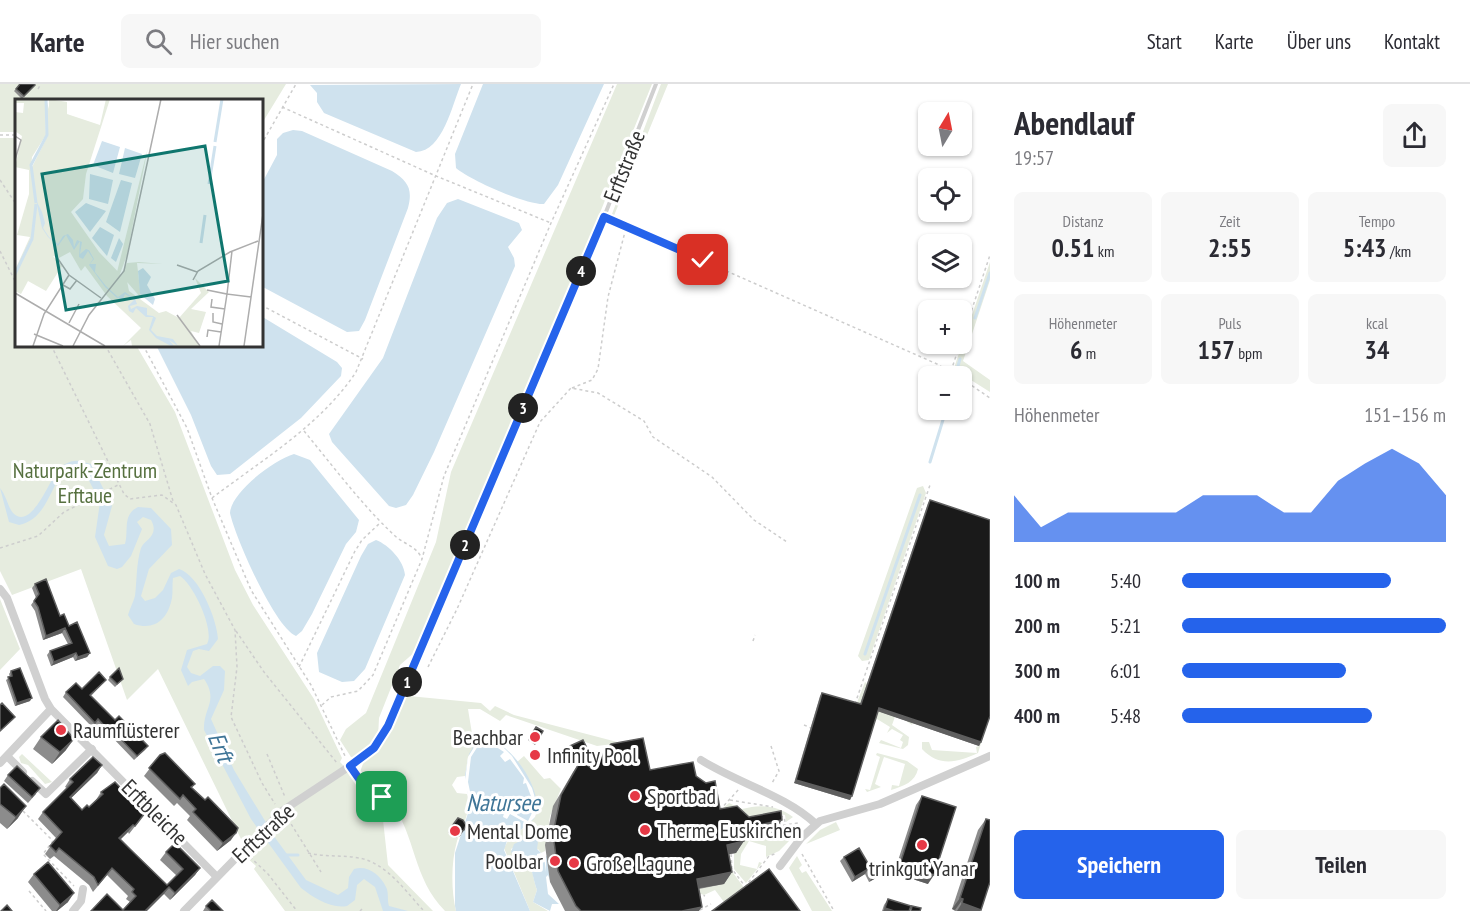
<!DOCTYPE html>
<html lang="de">
<meta charset="utf-8">
<style>
body{margin:0;font-family:"PT Sans Narrow",sans-serif;background:#f7f7f7;color:#2b2b33;height:100vh;display:flex;flex-direction:column;font-size:22px;white-space:nowrap}
*{box-sizing:border-box;margin:0}
p{font-size:20px;color:#7c7c81}
.icon{flex:none;width:33px;height:33px;fill:none;stroke:currentColor;stroke-width:2;stroke-linecap:round;stroke-linejoin:round}
.map{position:relative;flex:1;overflow:hidden}
.drawer{display:flex;flex-direction:column;background:#fff;width:480px}
.drawer>*{flex:none}
.needle{width:39px;rotate:10deg}
.fabs{position:absolute;left:918px;top:18px;display:grid;gap:12px}
.fabs a{display:grid;place-items:center;width:54px;height:54px;border-radius:9px;background:#fff;box-shadow:0 2px 4px #0004;font-size:30px}
.pin{position:absolute;display:grid;place-items:center;width:51px;height:51px;color:#fff;margin:-26px;border-radius:12px;box-shadow:0 3px 9px #0006}
.km{position:absolute;width:30px;height:30px;margin:-15px;border-radius:50%;background:#222;color:#fff;font-size:16px;line-height:30px;text-align:center}
.round{display:grid;place-items:center;flex:none;width:63px;height:63px;border-radius:9px;background:#f7f7f7}
.headline{display:flex;align-items:center;justify-content:space-between;height:102px;padding:0 24px}
h1{font-size:33px;font-weight:800;line-height:45px}
.figures{display:grid;grid-template-columns:repeat(3,1fr);gap:9px;height:102px;padding:6px 24px}
.figures div{display:grid;align-content:center;border-radius:9px;background:#f7f7f7;text-align:center}
.figures b{font-size:26px;font-weight:800}
.figures small{font-size:16px;font-weight:400}
.figures p{font-size:16px}
.chart{height:168px;padding:12px 24px}
.chart p{display:flex;justify-content:space-between}
.chart svg{width:100%;height:108px;margin-top:6px;fill:#2563eb;opacity:.7}
.primary-button{display:flex;gap:12px;margin-top:auto;padding:12px 24px}
.primary-button a{flex:1;height:69px;border-radius:9px;background:#2563eb;color:#fff;font-size:24px;font-weight:800;line-height:69px;text-align:center}
.primary-button a+a{background:#f7f7f7;color:#2b2b33}
ul{padding:0 24px;list-style:none;font-size:20px}
li{display:grid;grid-template-columns:96px 72px 1fr;align-items:center;height:45px}
li i{height:15px;border-radius:8px;background:#2563eb}
header{display:flex;align-items:center;gap:36px;box-sizing:border-box;height:84px;padding:0 30px;background:#fff;border-bottom:2px solid #e1e1e2}
header strong{font-size:28px}
nav{display:flex;gap:33px;margin-inline-start:auto;font-size:21px}
.search{width:420px;height:54px;background:#f7f7f7;display:flex;align-items:center;gap:15px;box-sizing:border-box;padding:0 21px;border-radius:9px;color:#7c7c81;font-size:22px}
main{display:flex;flex:1;min-height:0}
.map>svg:first-child{display:block}
.green{fill:#e6ecdf}
.water{fill:#cfe2ee}
.pier{fill:#fff;fill-rule:evenodd}
.lines{fill:none;stroke-linecap:round;stroke-linejoin:round}
.stream{stroke:#cfe2ee;stroke-width:3}
.path{stroke:#cdcdcd;stroke-width:1.5;stroke-dasharray:3 3;stroke-linecap:butt}
.service{stroke:#d0d0d0;stroke-width:4}
.minor{stroke:#d0d0d0;stroke-width:8}
.wall{fill:#8c8c8c}
.shaded-wall{fill:#5f5f5f}
.building{fill:#1a1a1a;stroke:#5f5f5f;stroke-width:1.5}
.route-casing{stroke:#fff;stroke-width:12}
.route{stroke:#2563eb;stroke-width:8}
.poi-dot{fill:#e63946;stroke:#fff;stroke-width:2}
.labels{text-anchor:middle;dominant-baseline:central;stroke-width:6;stroke-linejoin:round;paint-order:stroke}
.street-label{font-size:22px;fill:#333;stroke:#fff}
.park-label{font-size:22px;fill:#56703f;stroke:#fff}
.poi-label{font-size:22px;fill:#333;stroke:#fff;text-anchor:start}
.water-label{font-size:24px;font-style:italic;fill:#3f7597;stroke:#fff}
.inset-river{fill:none;stroke:#cfe2ee;stroke-width:3}
.inset-road{fill:none;stroke:#adadad;stroke-width:1.5}
.view{fill:#0f766e;fill-opacity:0.15;stroke:#0f766e;stroke-width:3}
.inset-edge{fill:none;stroke:#333;stroke-width:3}
</style>
<header>
<strong>Karte</strong>
<div class="search"><svg class="icon" aria-label="search" viewBox="0 0 24 24"><circle cx="10" cy="10" r="6"/><path d="M15 15l6 6"/></svg>Hier suchen</div>
<nav><a>Start</a><a>Karte</a><a>Über uns</a><a>Kontakt</a></nav>
</header>
<main>
<div class="map">
<svg width="990" height="827" viewBox="0 0 990 827">
<rect width="100%" height="100%" fill="#fff"/>
<path class="green" d="M0,0H286L261,41V16H16V48H0Z
M617,0H652L591,151L416,567L400,581L379,634L378,654L358,673H351L340,656L346,645L366,629L436,458L451,388Z
M661,0H668L613,134L612,130Z
M0,54H16V261H136L175,328L235,486L253,521L314,615L342,674L340,678L361,700L387,722L383,736L388,781L433,827H285L254,785L256,782L246,773L253,764L243,753L241,755L158,585L127,616L81,485L12,511L0,487Z
M990,178V196L963,277L990,296V308L955,286V281Z
M923,402L926,409L869,576L862,577L858,572L917,404Z
M0,515L20,565L0,586Z
M865,598L914,636L912,641L896,630L892,641L909,653L908,661L903,665L879,659L881,656L901,664L903,658L900,656L903,651L892,645L887,649L890,643L877,635L873,640L856,621Z
M409,612L481,619L490,627L495,622L514,631L621,659L597,662L506,631L500,637L480,625H468L474,662L468,673L465,692L457,693L452,701L457,709L467,710C472,728 462,741 457,757C451,778 451,806 456,827H445C412,793 417,754 390,716C382,705 366,701 360,688L364,677L384,657L403,616Z
M990,631L978,669C958,678 940,684 922,665V658H929L932,666L977,669L976,663L979,662Z
M877,669L907,677L918,685C915,698 904,702 891,706L892,701L899,702L905,680L884,673L875,700L881,703L867,708L865,705L870,706L880,673L876,671Z
M22,670L52,698L45,700L28,681L21,679L19,673Z
M524,672L544,695L550,694L561,705L550,732L545,767L541,769L538,765L531,771L528,768L535,767L537,756L531,753L511,765L515,773H525C533,781 533,796 537,806L533,818L548,827H530L504,764L509,755L532,737L535,712L517,678Z
M729,719L742,725C760,720 778,721 793,733L786,738L785,731L780,730L769,739L722,725Z
M836,738L840,746L806,760L820,746Z
M785,743L789,757L779,767L766,773V762L749,757L741,770L740,781L757,785L759,778L762,779L746,799L734,785V769L740,764L742,754L775,745L777,755H784L782,744Z
M730,770L731,786L745,805L722,827L724,818L715,806L704,811L690,806L719,772Z
M797,772L802,781L799,784L802,789L806,787L832,827H812L789,784Z"/>
<path class="water" d="M461,0C452,21 443,67 416,68L324,29L317,18V9L310,1Z
M483,0H604L558,101L544,120C526,121 470,96 456,84L455,70Z
M293,46L302,47L392,87C408,97 413,105 408,124L365,236L359,247L347,248L261,202V101L277,71V55L283,49Z
M458,115L519,139L522,146L508,163L514,174L515,182L434,368L413,411L406,421L396,424L389,422L332,358L329,350L383,274L437,134L447,119Z
M261,232L337,278L342,284L341,292L301,334L230,390L217,391L211,382L191,331L156,261H261Z
M294,370L310,376L359,436L356,448L346,460L312,530L302,547L296,552C275,544 235,453 230,429C231,408 274,376 294,370Z
M80,377L91,380L112,422L104,451L109,462L125,460C129,446 122,431 138,423L151,424L171,445L172,461L149,485L141,512L145,517L155,514L163,506L171,489L179,485C199,491 217,535 218,555L209,567L199,565L193,567L187,583L191,589L200,592L213,582H220L225,587L224,606L211,635L234,686L276,755L306,796L338,811L348,804L349,793L354,785C367,781 380,790 386,803C389,808 387,816 389,822L408,827H383L375,803L364,795L357,801L355,816L347,822C331,825 314,814 301,804L251,735L204,646C203,624 219,617 204,595L192,598L188,602L181,586L187,566L207,560C215,547 194,501 180,492L173,494C172,501 173,507 172,514C168,535 155,547 134,540L128,531C130,524 133,519 135,512C137,497 136,480 141,464C144,456 160,452 151,436L143,433L137,438L142,445L131,472L122,483L117,485L108,482L95,453L100,418L83,385L79,383L61,391C49,409 44,436 19,441L9,438L0,404C6,411 8,423 13,429C32,448 51,392 59,385C65,379 72,376 80,377Z
M376,456C389,461 404,477 405,491L365,585L354,597L342,598L319,588L317,569L361,472L368,460Z
M491,656C514,663 547,711 534,735L507,757L504,766L530,827H456L455,822V769L470,723L465,691L469,670L474,661Z
M528,753H534L538,758L537,765L541,769L537,770V775L542,778L544,772L546,788V772L559,770L563,795L551,799L548,791L546,793L548,810L559,820H552L550,827L533,818L537,806C533,796 532,780 525,773H515L511,768L514,760Z"/>
<path class="pier" d="M491,656L502,662L512,672L532,704L538,724L535,733L528,740L510,730L507,735L503,733L504,729L496,726L494,731L490,729V724L470,721L465,697L468,673L476,660ZM490,659L504,668L500,672L505,678L510,675L524,694L523,700L526,699L535,723L528,737L517,731L519,726L515,725L512,728L503,725L505,720L500,719L498,724L489,721L490,717L486,715L484,720L472,717L468,698L471,673L478,662Z"/>
<g class="lines">
<path class="stream" d="M975,234L990,189
M965,261L970,247
M958,282L960,275
M930,378L946,326
M865,570L920,411
M285,771H298"/>
<path class="path" d="M38,5L41,0
M210,15L212,16
M282,23L436,92L551,139
M0,51H16
M261,61L296,0
M0,96L16,120
M611,136L937,280L957,292
M0,167L16,199
M261,221L363,275
M962,255L990,171
M51,261L124,410L130,415L162,411L176,421L205,490L235,546L237,583L231,633L262,699L275,720
M105,261L150,340L173,417
M143,261L187,344L212,414L251,506L311,601L346,674
M951,287L960,260
M962,295L990,314
M572,304L592,296L598,285L608,213L626,144
M304,347C333,382 361,420 394,451C403,460 417,462 422,475
M212,414C262,376 321,341 356,288L473,0
M0,464L38,452L64,428L118,401
M236,547L264,588L337,679
M753,557L755,551
M299,583L355,467L362,456L380,439
M428,583L457,525L540,338L571,304L598,309L644,337L653,353L712,393L754,436L787,458
M855,620L930,401
M322,621L331,613L358,607L373,591L422,475L444,392L551,139L614,0
M804,641L811,644
M771,662L779,687L772,699
M267,670L285,713
M730,716L773,723
M720,726L739,705
M23,727L53,757L43,770L74,802
M780,732L784,733L789,755
M288,735L321,788
M777,742L798,739
M776,745L778,753L781,754L780,739
M789,751L795,740
M308,769C325,773 342,771 359,774C387,779 406,808 424,827
M731,770L732,785L744,801
M802,770L834,827
M250,773L268,790L297,827
M745,803L769,772L777,769
M29,807L46,827
M698,809L705,812
M700,826L711,820
M360,827L362,825"/>
<path class="service" d="M382,713L362,699L350,682L374,664L388,642L604,133L656,0"/>
<path class="minor" d="M0,505L7,514L45,615L51,625L217,793
M7,672L23,688
M701,676C737,699 785,711 816,740
M0,679L51,625
M32,697L46,710L92,665
M780,782L801,754L820,737L880,720L990,672
M73,827L81,817L83,805
M184,827L282,727L350,682"/>
</g>
<path class="wall" d="M35,1L22,15L14,7L16,5Z
M930,416L981,658L979,662L878,627L850,716L794,699L820,612L822,609L860,620L928,419Z
M35,500L60,532L90,569L87,573L75,577L73,573L51,582L47,571L50,567L68,560L62,549L43,556L35,527L31,521L36,514L32,504Z
M11,587L30,617L15,622L6,596L10,593L9,590Z
M110,593L123,595L115,603L108,596Z
M106,596L91,612L115,636L148,662L145,666L134,676L110,651L108,653L95,640L92,643L63,613L66,608L82,605Z
M536,643L537,658L535,661L528,656Z
M41,653L66,666L52,680L33,665Z
M570,662L589,668L585,674L571,680L566,668Z
M160,671L195,700L192,704L231,756L217,767L187,736L190,732L177,719L174,722L144,692Z
M581,676L591,684L650,686L696,692L720,725L749,733L774,748L746,753L736,769L729,770L732,788L724,800L699,805V827H565L550,798L545,761L553,722L573,688Z
M102,681L97,689L71,714L82,726L89,723L96,716L101,708L140,736L129,750L128,748L120,755L167,801L177,792L160,776L166,768L200,784L195,791L170,816L164,810L123,826L130,818L126,815L128,812L107,791L93,808L89,801L54,772L50,775L45,770L56,754L38,735L43,728L67,704L65,703L70,695Z
M8,691L36,710L28,719L4,697Z
M0,704L18,734L7,745L0,739Z
M922,712L928,800L894,789L916,721Z
M986,735L989,736L990,735V798L980,827H955L952,825L978,746Z
M452,742L464,746L460,752L455,754L448,748Z
M844,773L869,781L880,789L876,794L869,798L865,790L852,798L840,777Z
M34,790L68,818L57,827H52L28,798Z
M888,815L909,827H882L884,821Z
M206,822L223,827H203Z"/>
<path class="shaded-wall" d="M65,544L62,549L43,556L46,552Z
M76,569L73,573L51,582L54,578Z
M90,569L87,573L75,577L78,573Z
M32,614L30,617L15,622L17,619Z
M879,624L981,658L979,662L877,627Z
M74,655L66,666L52,680L60,668Z
M589,668L585,674L571,680L575,674Z
M102,681L97,689L64,721L70,713Z
M796,696L852,712L850,716L794,699Z
M26,722L18,734L7,745L16,733Z
M782,736L774,748L742,754L750,743Z
M133,741L128,748L114,762L119,754Z
M464,746L460,752L455,754L459,749Z
M236,749L231,756L217,767L223,759Z
M744,757L736,769L719,772L727,761Z
M900,780L934,791L928,800L894,789Z
M200,784L195,791L170,816L175,809Z
M868,785L865,790L852,798L855,793Z
M732,788L724,800L689,806L697,795Z
M880,789L876,794L869,798L873,793Z
M169,803L164,810L147,827H145Z
M74,809L68,818L57,827H56L60,821Z
M960,814L963,815L955,826L952,825Z
M962,819L981,826L980,827H957Z
M702,823L699,827H682Z
M885,824L894,827H883Z"/>
<path class="building" d="M20,0H34L35,1L24,12L16,5Z
M930,416L990,436V632L981,658L879,624L852,712L796,696L822,609L861,620Z
M46,495L60,532L64,530L69,542L77,538L90,569L78,573L76,569L54,578L50,567L72,559L65,544L46,552L38,523L34,517L39,510L35,500Z
M20,584L32,614L17,619L8,593L12,592L11,587Z
M119,584L123,595L117,600L110,593Z
M99,588L106,596L90,611L115,636L119,632L148,662L137,672L113,647L111,649L98,635L95,639L66,608L76,599L82,605Z
M2,619L15,633L0,647V621Z
M58,636L74,655L60,668L41,653Z
M536,643L543,647L537,658L530,653Z
M643,654L650,686L693,678L696,692L706,699L715,697L720,725L737,722L749,733L781,727L782,736L750,743L744,757L727,761L732,788L697,795L702,823L682,827H581L576,822L558,787L553,750L561,711L581,676L591,684L611,660Z
M583,656L589,668L575,674L570,662Z
M165,669L195,700L191,703L205,716L208,713L238,744L236,749L223,759L193,728L196,725L183,711L180,715L149,684L160,671Z
M93,673L102,681L70,713L82,726L87,721L89,723L103,710L101,708L115,698L145,729L135,742L133,741L119,754L130,765L167,801L183,785L166,768L175,759L200,784L175,809L169,803L145,827H91L107,810L123,826L136,812L132,808L134,805L112,784L98,801L94,793L59,764L56,768L50,762L62,748L43,728L73,698L70,695Z
M17,682L40,704L32,713L8,691Z
M4,700L26,722L16,733L0,720V704Z
M922,712L956,723L934,791L900,780Z
M458,734L463,736L466,741L464,746L459,749L452,742Z
M986,735L990,736V798L981,826L962,819L963,815L960,814Z
M859,764L869,781L874,778L880,789L873,793L868,785L855,793L844,773Z
M48,778L74,809L60,821L34,790Z
M769,785L800,827H712Z
M888,815L911,822L909,827H894L885,824Z
M212,816L223,827H211L206,822Z
M7,821L12,827H1Z
M912,822L921,824L920,827H911Z"/>
<g class="lines">
<defs>
<path id="route" d="M382,713L362,699L350,682L374,664L388,642L604,133L703,176"/>
</defs>
<use href="#route" class="route-casing"/>
<use href="#route" class="route"/>
</g>
<g class="poi-dot">
<circle cx="61" cy="646" r="6"/>
<circle cx="535" cy="653" r="6"/>
<circle cx="535" cy="671" r="6"/>
<circle cx="635" cy="712" r="6"/>
<circle cx="645" cy="746" r="6"/>
<circle cx="455" cy="747" r="6"/>
<circle cx="922" cy="761" r="6"/>
<circle cx="555" cy="777" r="6"/>
<circle cx="574" cy="779" r="6"/>
</g>
<g class="labels">
<g class="street-label">
<text transform="translate(624 82) rotate(-68)">Erftstraße</text>
<text transform="translate(155 728) rotate(45)">Erftbleiche</text>
<text transform="translate(263 749) rotate(-43)">Erftstraße</text>
</g>
<g class="park-label">
<text x="85" y="386">Naturpark-Zentrum<tspan x="85" dy="25">Erftaue</tspan></text>
</g>
<g class="poi-label">
<text x="73" y="646">Raumflüsterer</text>
<text x="523" y="653" text-anchor="end">Beachbar</text>
<text x="547" y="671">Infinity Pool</text>
<text x="647" y="712">Sportbad</text>
<text x="657" y="746">Therme Euskirchen</text>
<text x="467" y="747">Mental Dome</text>
<text x="543" y="777" text-anchor="end">Poolbar</text>
<text x="586" y="779">Große Lagune</text>
<text x="922" y="784" text-anchor="middle">trinkgut Yanar</text>
</g>
<g class="water-label">
<text transform="translate(221 663) rotate(68)">Erft</text>
<text x="503" y="718">Natursee</text>
</g>
</g>
<g transform="translate(15 15)">
<rect width="248" height="248" fill="#fff"/>
<path d="M0,0H30L31,36L17,58L16,70L33,36L31,0L34,10V0L52,3V15L85,26L91,0H95L71,75L68,100L56,113L84,153L112,182L114,192L144,214L151,212L164,219L186,194L180,179L194,193L176,210L191,213L184,234L176,232L184,247H117L116,241L108,247L126,229L92,197L70,167L66,172L55,153L44,159L38,157L47,167L31,192L13,182L6,195L0,192V171L15,138L2,136L14,95V71L0,68L7,37L0,32V13L8,14L9,4H0ZM133,48L112,156L105,175L102,173ZM124,163L148,165L122,164L126,199L106,176L112,164Z" fill="#e6ecdf"/>
<path d="M87,42L105,48L98,74L78,66ZM110,49L127,55L120,79L104,75ZM75,75L98,81L93,105L74,100ZM106,81L117,84L105,133L91,123ZM21,101L27,113L30,124L28,129L34,138L43,145L48,137L53,135L58,141L59,148L62,141L67,143L65,155L71,150L74,151L79,160L75,165H81L80,173L91,187L103,198L110,193L120,200L122,205L115,207L116,210L122,207L132,209V216L138,217L141,219L136,231L142,237L158,240L163,247L154,241L159,247H156L141,239L134,231L138,218H131L121,209L118,214L114,212L113,207L119,201L110,195L108,200L102,199L90,188L74,166L78,160L73,152L68,160L64,158L65,142L59,151L51,136L43,147L33,138L27,129ZM71,104L91,112L75,133L60,113ZM85,128L99,136L92,157L77,139ZM104,139L108,145L101,163L96,159ZM128,169L136,178L132,186L140,200L138,206L125,195L123,172Z" fill="#cfe2ee"/>
<path class="inset-river" d="M200,43L207,0M194,85L200,47M21,104L16,66L32,36L31,0M186,144L190,116M0,175L17,140L21,105"/>
<path class="inset-road" d="M0,37L6,41L0,61M41,157L54,176L86,199M162,166L182,173M178,181L183,172L215,153L243,142M48,186L55,190L62,181M192,191L212,195L217,152M0,194L90,247M197,200L196,208L210,210M198,214V223L207,225M162,216L185,247M54,224L64,205M19,235L48,247M192,238L193,231L206,233M18,247L29,215L54,176M58,247L74,216L109,172L146,0M204,247L212,195L236,198M229,247L248,115"/>
<path class="view" d="M190,47L213,182L51,211L27,75Z"/>
<rect width="248" height="248" class="inset-edge"/>
</g>
</svg>
<div class="fabs">
<a><svg class="needle" viewBox="-14 -14 28 28"><path d="M0-13l5 13h-10z" fill="#e53935"/><path d="M0 13l5-13h-10z" fill="#7c7c81"/></svg></a>
<a><svg class="icon" aria-label="locate" viewBox="0 0 24 24"><circle cx="12" cy="12" r="6"/><path d="M12 2v4M12 18v4M2 12h4M18 12h4"/></svg></a>
<a><svg class="icon" aria-label="layers" viewBox="0 0 24 24"><path d="M12 4l9 5-9 5-9-5zM3 14l9 5 9-5"/></svg></a>
<a>+</a>
<a>−</a>
</div>
<div class="pin" style="left:382px;top:713px;background:#1e9e55"><svg class="icon" aria-label="arrive" viewBox="0 0 24 24"><path d="M6 21V4h12l-3 4 3 4H6"/></svg></div>
<div class="pin" style="left:703px;top:176px;background:#d93025"><svg class="icon" aria-label="check" viewBox="0 0 24 24"><path d="M5 12l5 5 9-10"/></svg></div>
<b class="km" style="left:407px;top:598px">1</b>
<b class="km" style="left:465px;top:461px">2</b>
<b class="km" style="left:523px;top:324px">3</b>
<b class="km" style="left:581px;top:187px">4</b>
</div>
<section class="drawer">
<div class="headline"><div><h1>Abendlauf</h1><p>19:57</p></div><a class="round"><svg class="icon" aria-label="share" viewBox="0 0 24 24"><path d="M12 15V3M7 8l5-5 5 5M5 13v7h14v-7"/></svg></a></div>
<div class="figures">
<div><p>Distanz</p><b>0.51<small> km</small></b></div>
<div><p>Zeit</p><b>2:55</b></div>
<div><p>Tempo</p><b>5:43<small> /km</small></b></div>
</div>
<div class="figures">
<div><p>Höhenmeter</p><b>6<small> m</small></b></div>
<div><p>Puls</p><b>157<small> bpm</small></b></div>
<div><p>kcal</p><b>34</b></div>
</div>
<div class="chart"><p><span>Höhenmeter</span>151–156 m</p>
<svg viewBox="0 0 160 44" preserveAspectRatio="none"><path d="M0 44V25L10 38L20 32L30 32L40 32L50 32L60 32L70 25L80 25L90 25L100 32L110 32L120 19L130 12L140 6L150 12L160 25V44z"/></svg>
</div>
<ul>
<li><b>100 m</b>5:40<i style="width:79%"></i></li>
<li><b>200 m</b>5:21<i style="width:100%"></i></li>
<li><b>300 m</b>6:01<i style="width:62%"></i></li>
<li><b>400 m</b>5:48<i style="width:72%"></i></li>
</ul>
<div class="primary-button"><a>Speichern</a><a>Teilen</a></div>
</section>
</main>
